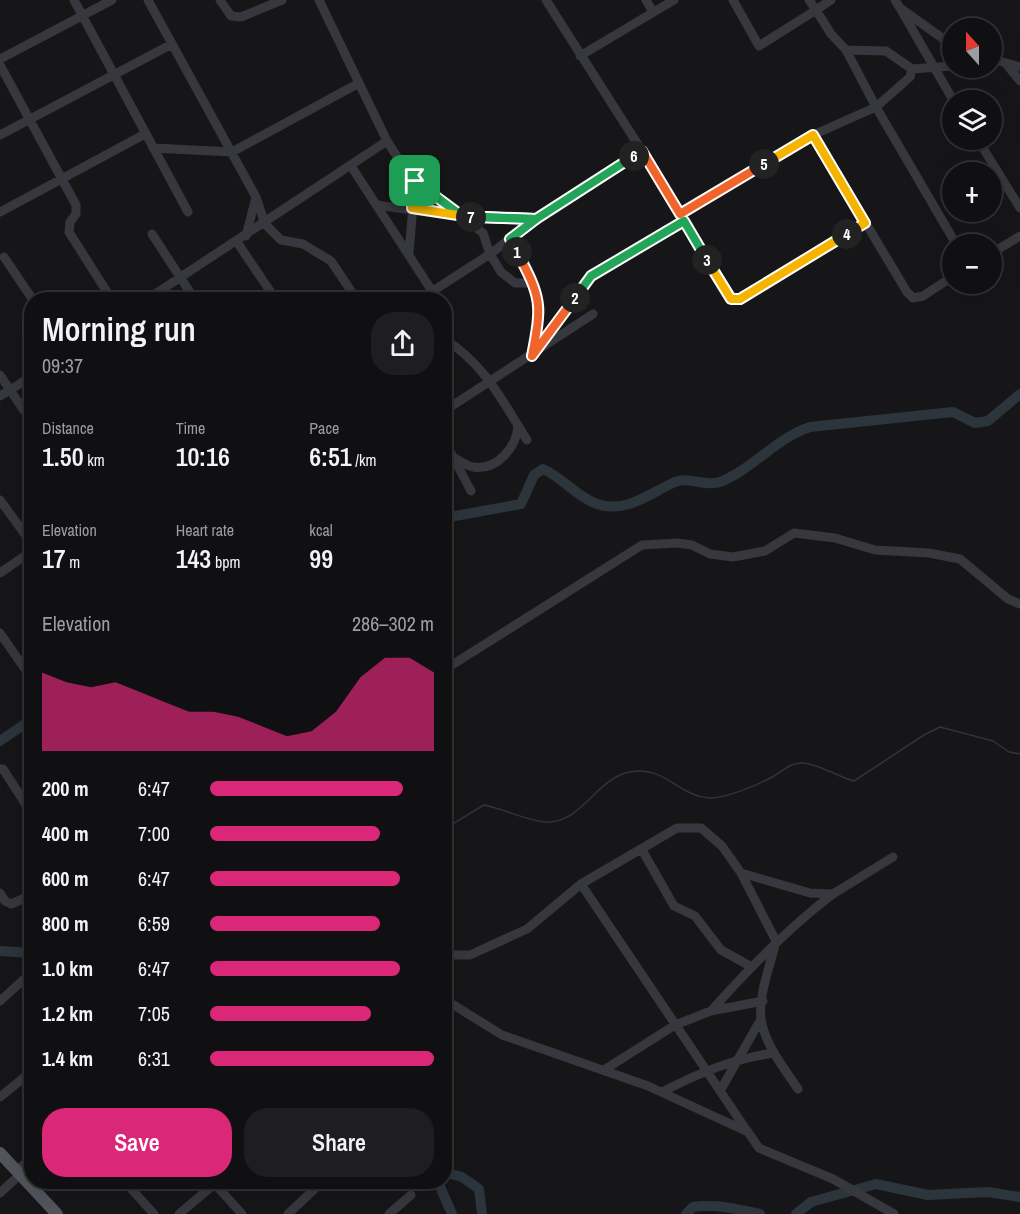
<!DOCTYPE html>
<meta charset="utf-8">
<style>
body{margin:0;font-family:"Archivo Narrow",sans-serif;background:#1e1e20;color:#f1f3f6;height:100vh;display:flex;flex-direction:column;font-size:22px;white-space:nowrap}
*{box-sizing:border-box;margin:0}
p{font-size:20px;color:#9c9d9f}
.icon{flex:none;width:33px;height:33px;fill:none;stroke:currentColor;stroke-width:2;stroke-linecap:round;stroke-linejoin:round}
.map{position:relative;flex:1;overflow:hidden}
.details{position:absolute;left:24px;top:292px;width:428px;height:897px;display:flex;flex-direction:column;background:#101012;border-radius:24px;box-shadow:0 6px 24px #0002,0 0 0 2px #303032}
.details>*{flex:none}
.needle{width:39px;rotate:339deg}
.tools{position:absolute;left:942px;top:18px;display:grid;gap:12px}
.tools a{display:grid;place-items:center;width:60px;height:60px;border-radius:50%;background:#101012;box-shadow:0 6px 24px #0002,0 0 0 2px #303032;font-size:30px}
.pin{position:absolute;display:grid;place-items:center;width:51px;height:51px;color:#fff;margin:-26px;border-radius:12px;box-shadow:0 3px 9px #0006}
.km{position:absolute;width:30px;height:30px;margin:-15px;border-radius:50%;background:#222;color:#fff;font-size:16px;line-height:30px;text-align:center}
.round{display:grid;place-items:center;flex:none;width:63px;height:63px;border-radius:24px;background:#1e1e20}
.head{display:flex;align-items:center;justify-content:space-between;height:102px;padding:0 18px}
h1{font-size:33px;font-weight:600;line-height:45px}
.figures{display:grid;grid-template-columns:repeat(3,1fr);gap:9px;height:102px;padding:6px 18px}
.figures div{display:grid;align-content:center}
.figures b{font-size:26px;font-weight:600}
.figures small{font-size:16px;font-weight:400}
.figures p{font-size:16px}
.chart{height:168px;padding:12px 18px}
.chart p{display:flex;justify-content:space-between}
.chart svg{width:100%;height:108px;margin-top:6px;fill:#db2777;opacity:.7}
.primary-button{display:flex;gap:12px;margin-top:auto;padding:12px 18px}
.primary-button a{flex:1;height:69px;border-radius:24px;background:#db2777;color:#fff;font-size:24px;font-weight:600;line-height:69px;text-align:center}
.primary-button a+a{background:#1e1e20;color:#f1f3f6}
ul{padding:0 18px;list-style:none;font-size:20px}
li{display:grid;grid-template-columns:96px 72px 1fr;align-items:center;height:45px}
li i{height:15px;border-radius:8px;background:#db2777}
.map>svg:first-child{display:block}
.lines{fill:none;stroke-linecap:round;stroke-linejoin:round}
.stream{stroke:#2c353c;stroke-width:1.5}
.river{stroke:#2c353c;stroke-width:10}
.minor{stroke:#37383d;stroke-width:9}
.major{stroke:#53555c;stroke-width:12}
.split-1-casing{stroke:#fff;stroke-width:12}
.split-2-casing{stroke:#fff;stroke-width:12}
.split-3-casing{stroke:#fff;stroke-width:12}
.split-4-casing{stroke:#fff;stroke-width:12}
.split-5-casing{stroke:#fff;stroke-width:12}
.split-6-casing{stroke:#fff;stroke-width:12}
.split-7-casing{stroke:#fff;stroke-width:12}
.split-8-casing{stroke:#fff;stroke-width:12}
.split-1{stroke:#22a559;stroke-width:8}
.split-2{stroke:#f0652b;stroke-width:8}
.split-3{stroke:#22a559;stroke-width:8}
.split-4{stroke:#f5b400;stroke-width:8}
.split-5{stroke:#f5b400;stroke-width:8}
.split-6{stroke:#f0652b;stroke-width:8}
.split-7{stroke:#22a559;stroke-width:8}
.split-8{stroke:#f5b400;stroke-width:8}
</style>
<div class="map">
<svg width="1020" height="1214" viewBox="0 0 1020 1214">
<rect width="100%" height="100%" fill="#161618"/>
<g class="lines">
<path class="stream" d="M444,829L484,805C504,809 525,820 545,822C581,825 596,778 630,772C665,765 678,796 709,798C725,799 760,784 774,776C784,770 790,763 802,763C817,763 838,777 854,781L924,735L940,727L993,741L1009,752L1020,754"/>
<path class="river" d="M444,518L521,504L534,475L543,469C563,478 577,497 597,504C626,514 650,493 675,482C688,476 705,487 720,482C753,469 776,438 810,427L953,412L975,423L988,421L1020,394
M0,741L32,719
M0,951L32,953
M444,1172L462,1177L479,1189L482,1214
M438,1182L452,1214
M686,1214L693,1207C716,1204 738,1209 760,1214
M796,1214L811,1202L876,1184L928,1195L988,1192L1020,1197"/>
<path class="minor" d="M74,0L188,212
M148,0L256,197L265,224L281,240L303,244L331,261L357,300
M220,0L231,16L241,17L282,0
M319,0L387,141L405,169L415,181L483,233L490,254L501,272L515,283H533
M546,0L642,151L731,299H740L865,223
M646,0L653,12
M733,0L759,46L816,10L831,34L846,50L886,51L912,69L952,66
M809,0L816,10L831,0
M895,0L900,8L952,45
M900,8L953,100
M846,50L876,107L956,244
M580,56L674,0
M0,59L112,0
M992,59L1020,67
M0,65L76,205V214L70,222L69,232L112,300
M1007,65L1020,81
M0,135L172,44
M813,135L907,292L913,298L923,296L952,277
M978,140L1020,208
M153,148L232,152L359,83
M351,166L432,291
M377,205L462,217L536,219
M0,212L145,134
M680,214L813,135L876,107L910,77L912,69
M152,234L195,300
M246,236L256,197
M510,239L533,283L541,310L533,353
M237,242L276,300
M409,253L415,181
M992,253L1020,236
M4,257L33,300
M146,300L387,141
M419,300L490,254L536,219L642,151
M444,339C484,363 503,402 527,440
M532,355L591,276L684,221
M0,375L10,390L0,396
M32,376L10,390L32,422
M444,411L593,314
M444,440L471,491
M455,458C460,461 467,466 473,467C497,471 517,447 518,425
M0,500L32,544
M0,573L32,551
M0,633L27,672L32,669
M444,670L642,545L677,543L692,545L710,554L733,557L765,551L794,533L835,538L875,550L929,553L960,559L1008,599L1020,604
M0,769H3L32,814
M642,850L674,906L695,916L721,950L750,966
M741,873L776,941C771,964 758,995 761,1019C765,1045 784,1068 798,1089
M581,884L747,1131
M0,893L5,901L11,904L32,895
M444,955H470L527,929L581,884L677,828H701L722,846L741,873L810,893L833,894L893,857
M444,999L502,1035L648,1086L748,1132L759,1148L833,1179L894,1214
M0,1001L32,972
M711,1011C749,968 787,929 833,894
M604,1070L675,1025L711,1011L763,1001
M720,1091L761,1019
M662,1092C699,1073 732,1059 774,1053
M0,1097L32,1071
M16,1171L32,1158
M125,1182L154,1214
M213,1182L242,1214
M0,1193L14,1180
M179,1214L217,1182
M288,1214L322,1182
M389,1214L411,1195"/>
<path class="major" d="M0,1153L57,1214"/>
</g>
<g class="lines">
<defs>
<path id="split-1" d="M415,181L462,216L536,219L510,239L517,252"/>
<path id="split-2" d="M517,252C542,299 542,304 532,356L575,298"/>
<path id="split-3" d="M575,298L591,276L684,221L707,260"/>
<path id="split-4" d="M707,260L731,299H740L847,234"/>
<path id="split-5" d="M764,164L813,135L865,223L847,234"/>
<path id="split-6" d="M634,156L642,151L680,214L764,164"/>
<path id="split-7" d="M471,217L536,219L634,156"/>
<path id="split-8" d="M415,181L412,208L471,217"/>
</defs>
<use href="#split-1" class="split-1-casing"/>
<use href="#split-2" class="split-2-casing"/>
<use href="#split-3" class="split-3-casing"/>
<use href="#split-4" class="split-4-casing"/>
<use href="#split-5" class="split-5-casing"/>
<use href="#split-6" class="split-6-casing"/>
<use href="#split-7" class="split-7-casing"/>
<use href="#split-8" class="split-8-casing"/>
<use href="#split-1" class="split-1"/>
<use href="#split-2" class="split-2"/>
<use href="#split-3" class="split-3"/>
<use href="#split-4" class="split-4"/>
<use href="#split-5" class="split-5"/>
<use href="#split-6" class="split-6"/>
<use href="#split-7" class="split-7"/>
<use href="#split-8" class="split-8"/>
</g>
</svg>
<div class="tools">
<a><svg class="needle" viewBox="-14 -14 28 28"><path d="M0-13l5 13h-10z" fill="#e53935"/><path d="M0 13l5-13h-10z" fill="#9c9d9f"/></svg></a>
<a><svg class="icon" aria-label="layers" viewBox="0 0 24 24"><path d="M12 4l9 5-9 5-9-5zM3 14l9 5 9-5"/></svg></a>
<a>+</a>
<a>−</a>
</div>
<div class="pin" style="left:415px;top:181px;background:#1e9e55"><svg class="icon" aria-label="arrive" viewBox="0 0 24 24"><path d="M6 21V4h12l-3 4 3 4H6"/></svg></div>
<b class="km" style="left:517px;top:252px">1</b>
<b class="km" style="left:575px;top:298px">2</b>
<b class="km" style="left:707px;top:260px">3</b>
<b class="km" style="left:847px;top:234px">4</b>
<b class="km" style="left:764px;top:164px">5</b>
<b class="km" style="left:634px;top:156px">6</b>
<b class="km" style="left:471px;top:217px">7</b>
<section class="details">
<div class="head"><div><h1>Morning run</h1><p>09:37</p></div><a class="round"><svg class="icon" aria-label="share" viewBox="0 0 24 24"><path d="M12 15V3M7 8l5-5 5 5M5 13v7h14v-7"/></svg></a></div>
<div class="figures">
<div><p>Distance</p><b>1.50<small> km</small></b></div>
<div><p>Time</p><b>10:16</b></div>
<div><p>Pace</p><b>6:51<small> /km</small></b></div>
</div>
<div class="figures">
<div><p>Elevation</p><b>17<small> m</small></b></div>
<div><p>Heart rate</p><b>143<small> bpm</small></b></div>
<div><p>kcal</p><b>99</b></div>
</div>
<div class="chart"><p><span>Elevation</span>286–302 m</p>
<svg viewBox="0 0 160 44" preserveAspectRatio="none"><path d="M0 44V12L10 16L20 18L30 16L40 20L50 24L60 28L70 28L80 30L90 34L100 38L110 36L120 28L130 14L140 6L150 6L160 12V44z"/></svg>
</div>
<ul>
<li><b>200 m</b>6:47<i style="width:86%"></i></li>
<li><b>400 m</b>7:00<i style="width:76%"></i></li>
<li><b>600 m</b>6:47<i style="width:85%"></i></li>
<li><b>800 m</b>6:59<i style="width:76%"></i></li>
<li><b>1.0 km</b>6:47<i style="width:85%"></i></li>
<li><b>1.2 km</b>7:05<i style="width:72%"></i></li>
<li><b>1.4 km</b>6:31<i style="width:100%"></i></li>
</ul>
<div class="primary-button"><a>Save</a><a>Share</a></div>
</section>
</div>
